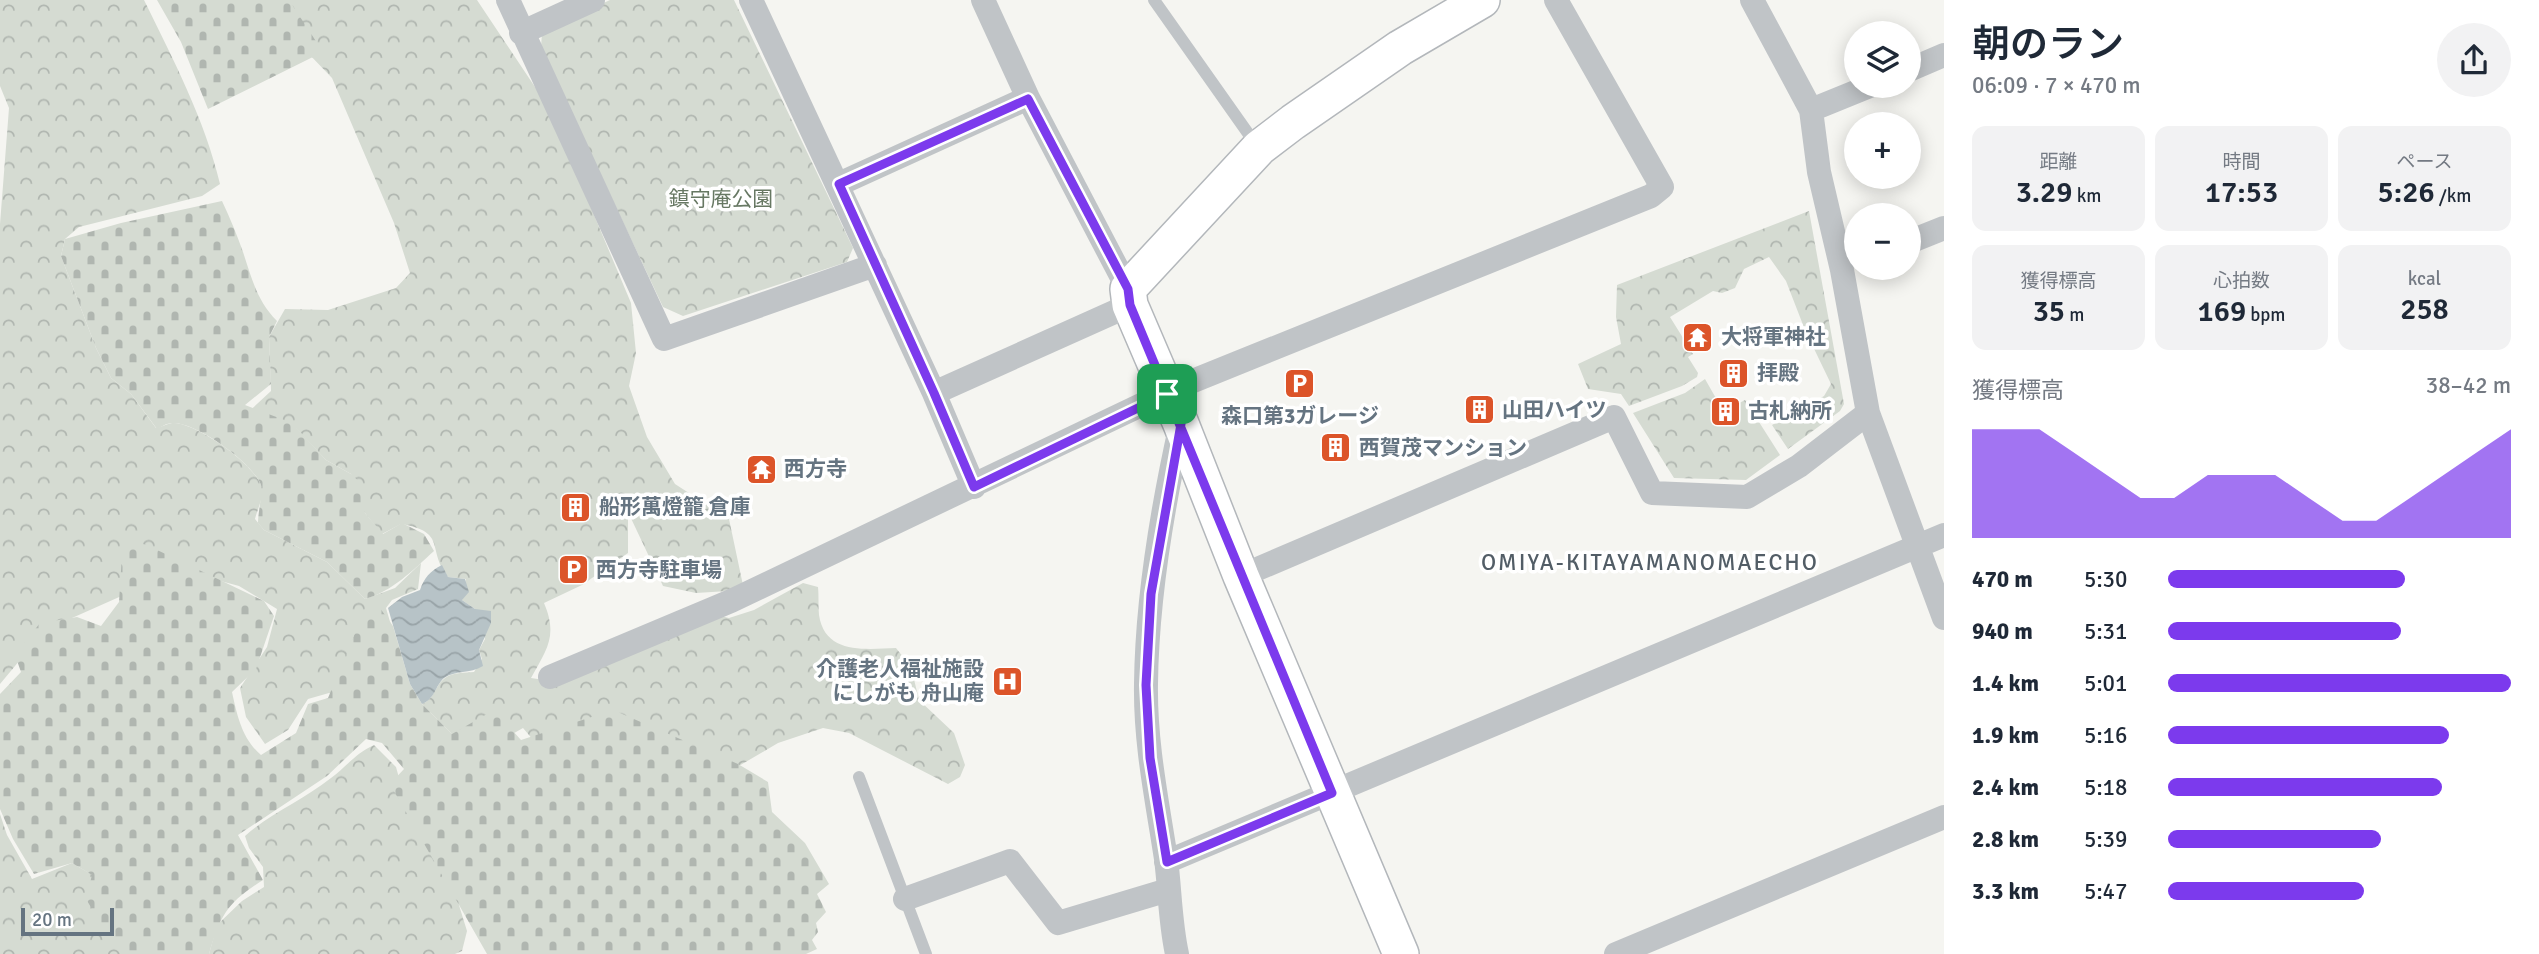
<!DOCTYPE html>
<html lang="ja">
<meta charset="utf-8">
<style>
body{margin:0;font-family:Signika,"Noto Sans JP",sans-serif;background:#f2f2f3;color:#1f2937;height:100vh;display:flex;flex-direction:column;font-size:26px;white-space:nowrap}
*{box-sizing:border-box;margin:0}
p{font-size:23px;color:#747a83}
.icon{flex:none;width:38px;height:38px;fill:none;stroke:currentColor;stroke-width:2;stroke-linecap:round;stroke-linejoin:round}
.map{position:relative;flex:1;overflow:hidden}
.panel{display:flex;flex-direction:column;background:#fff;width:595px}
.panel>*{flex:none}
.tools{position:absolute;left:1844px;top:21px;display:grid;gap:14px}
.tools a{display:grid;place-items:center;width:77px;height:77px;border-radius:50%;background:#fff;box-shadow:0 4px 18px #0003;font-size:35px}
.scale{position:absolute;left:21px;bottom:18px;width:93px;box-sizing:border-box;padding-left:7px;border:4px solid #657481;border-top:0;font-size:19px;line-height:24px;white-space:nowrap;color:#657481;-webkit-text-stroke:5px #fff;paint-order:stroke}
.pin{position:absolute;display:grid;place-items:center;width:60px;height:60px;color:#fff;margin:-30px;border-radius:14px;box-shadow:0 4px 10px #0006}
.round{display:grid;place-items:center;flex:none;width:74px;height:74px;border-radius:37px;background:#f2f2f3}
.overview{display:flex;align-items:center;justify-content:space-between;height:119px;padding:0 28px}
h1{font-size:38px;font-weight:600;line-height:52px}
.metrics{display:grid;grid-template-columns:repeat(3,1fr);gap:10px;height:119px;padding:7px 28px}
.metrics div{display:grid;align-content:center;border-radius:14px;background:#f2f2f3;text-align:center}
.metrics b{font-size:30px;font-weight:600}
.metrics small{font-size:19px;font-weight:400}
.metrics p{font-size:19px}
.chart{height:196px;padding:14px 28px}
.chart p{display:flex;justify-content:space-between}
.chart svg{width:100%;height:126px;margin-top:7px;fill:#7c3aed;opacity:.7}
ul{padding:0 28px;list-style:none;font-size:23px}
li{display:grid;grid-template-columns:112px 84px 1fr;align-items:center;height:52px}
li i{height:18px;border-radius:9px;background:#7c3aed}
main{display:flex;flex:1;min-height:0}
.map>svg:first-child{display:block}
.forest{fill:url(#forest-crowns)}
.cemetery{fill:url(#cemetery-stones)}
.water{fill:url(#water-waves)}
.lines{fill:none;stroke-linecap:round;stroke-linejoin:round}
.secondary-casing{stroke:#b3b7bb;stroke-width:38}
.lane{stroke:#c0c4c7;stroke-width:12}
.street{stroke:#c0c4c7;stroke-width:24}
.secondary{stroke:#fff;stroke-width:35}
.route-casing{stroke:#fff;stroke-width:14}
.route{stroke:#7c3aed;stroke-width:9}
.labels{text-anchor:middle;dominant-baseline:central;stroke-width:7;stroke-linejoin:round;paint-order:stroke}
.park-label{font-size:21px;fill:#677863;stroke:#fff}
.poi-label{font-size:21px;font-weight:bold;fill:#657481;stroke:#fff;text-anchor:start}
.neighbourhood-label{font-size:23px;letter-spacing:2px;fill:#525d66;stroke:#fff}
</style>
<main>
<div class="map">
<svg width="1944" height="954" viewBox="0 0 1944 954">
<defs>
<pattern id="forest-crowns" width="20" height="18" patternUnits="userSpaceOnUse" patternTransform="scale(1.75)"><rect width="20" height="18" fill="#d5dbd2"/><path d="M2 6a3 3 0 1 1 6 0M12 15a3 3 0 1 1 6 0" fill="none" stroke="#b0b6b0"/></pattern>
<pattern id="cemetery-stones" width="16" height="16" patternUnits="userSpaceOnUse" patternTransform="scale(1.75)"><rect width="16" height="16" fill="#d5dbd2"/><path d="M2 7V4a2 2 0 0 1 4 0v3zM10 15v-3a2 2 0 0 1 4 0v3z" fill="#b0b6b0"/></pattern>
<pattern id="water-waves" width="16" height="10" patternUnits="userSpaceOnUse" patternTransform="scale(1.75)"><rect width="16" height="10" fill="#b7c3c7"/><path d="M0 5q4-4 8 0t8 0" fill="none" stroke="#98a3a7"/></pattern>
</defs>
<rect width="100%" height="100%" fill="#f5f5f1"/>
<path class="forest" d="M0,0H144C173,59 205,120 220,184L202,196L79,227L65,239L61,256L96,348L111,378L131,394L156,428C161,427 167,424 172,423C194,421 257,465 262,488C264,497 257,510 255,519L264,530L327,562L365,599L395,588L421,563L418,589L392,600L386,608L393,632L362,709L329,693L308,699L288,730L265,744L246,717L240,688L267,647L277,609L239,586L180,570L45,630L0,684V224L9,108L0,86Z
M287,0H477L541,96L568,153L631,303L636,353L629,386L647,437L675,484L729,519L744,590L696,593L663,586L628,512V553L582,585L544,603C558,636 547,649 531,678L551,681L704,612L729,618L754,610L803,583L818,587C819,597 818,606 819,615C825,655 866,649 896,648L911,667L919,700L954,733L965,765L960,777L948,784L849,733L823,728L778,743L732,770L534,741L523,728L509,736L452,734L422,704C435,699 435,685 445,678C453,672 464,673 474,672L482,659L479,650L485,639L475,609L462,600L466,579L448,577C426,549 448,532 401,524L382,534L364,512L351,474L326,460L292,424L244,416L271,391L269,337L285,309L328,310L396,288L410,273L394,223L332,78L307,52Z
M610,0H734L853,248L847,262L683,316L663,307L541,48L542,32Z
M1809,211L1844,404L1840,411L1788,449L1772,425L1824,396L1831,384L1805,330L1786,281L1769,257L1744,269L1735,288L1722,293L1713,291L1670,317L1693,354L1688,357L1698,373L1697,377L1682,386L1629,406L1621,394L1588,389L1578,364L1621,344L1616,317L1617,285Z
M1705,379L1721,407L1720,415H1730V408L1745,400L1780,455L1746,480L1674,478L1633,413L1685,393Z
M374,745L396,767L401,785L449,873L467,931L462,951L455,954H209L217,925L242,901L264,887L263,867L249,848L245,836C271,813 303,800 331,778C346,767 356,753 374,745Z
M0,814L7,835L32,879L72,863L96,877L142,954H0Z"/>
<path class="cemetery" d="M157,0H289L323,52L208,109L181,42Z
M222,201C230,218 237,235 243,252C252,279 257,301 277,321L269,337L271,384L245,405L292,423L326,460L351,474L369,491L364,512L383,534L402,523L424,534L434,551C413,570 393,591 365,599L327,562L264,530L258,523C258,512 263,491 261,485C253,463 195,421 172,423C167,423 161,427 157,429L131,394L111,378L96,348L61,256L65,239L121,223Z
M132,538L264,601L274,616L256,669L232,692C237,715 242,739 261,755L296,733L308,704L328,698L366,607L377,604L393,626L410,684L422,704L452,734L494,710L521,740L613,710L738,764L768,782L772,812L805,843L829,884L817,894L826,912L816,923L818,932L812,940L817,949L806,954H487L390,784L404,769L382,743L366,739L327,776L238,835L263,880C227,903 221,914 209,954H125L107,934L86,899L92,875L72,863L34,874L13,839L0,809V694L21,672L15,655L40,623L77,617L101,626L119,602L122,555Z"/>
<path class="water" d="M442,565L448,577L465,579L469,592L462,600L475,609L491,611V623L479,650L483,666C470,674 455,670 444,678C435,686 435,699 422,704L410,684L388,608L402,597L420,590C424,578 430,571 442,565Z"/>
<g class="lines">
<defs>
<path id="secondary" d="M1401,954L1241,576L1181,424L1130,305L1128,289L1259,148L1293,122L1400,48L1482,0"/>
</defs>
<use href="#secondary" class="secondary-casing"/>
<path class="lane" d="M1154,0L1257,146
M859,777L926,954"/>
<path class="street" d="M508,0L664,339L875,265
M751,0L934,393L974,487
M983,0L1028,98L1128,289
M1752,0L1811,110L1819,172L1842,270L1868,413L1944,618
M521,33L593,0
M1909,70L1944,55
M1811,110L1870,86
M839,184L1028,98
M1909,242L1944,228
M934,393L1130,305
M1241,576L1614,417L1652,493L1747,497L1799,466L1868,413
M550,677L731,601L1183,385L1651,196L1662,187L1556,0
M1166,862L1944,535
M905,899L1010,861L1058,923L1168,890
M1177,954C1170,922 1170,890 1166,859C1157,800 1145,743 1146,684C1147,597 1162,509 1181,424
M1616,954L1944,817"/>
<use href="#secondary" class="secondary"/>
</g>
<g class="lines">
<defs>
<path id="route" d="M1167,394L1130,305L1128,289L1028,99L839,184L934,393L974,487L1167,394L1332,793L1167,862L1150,758L1146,685L1151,594L1181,424L1167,394"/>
</defs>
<use href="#route" class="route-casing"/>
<use href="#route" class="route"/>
</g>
<defs>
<symbol id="temple-square" viewBox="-11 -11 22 22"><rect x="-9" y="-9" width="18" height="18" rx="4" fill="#dc5429" stroke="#fff"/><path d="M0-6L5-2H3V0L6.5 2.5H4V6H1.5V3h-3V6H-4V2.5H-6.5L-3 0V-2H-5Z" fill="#fff"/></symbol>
<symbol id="building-square" viewBox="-11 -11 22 22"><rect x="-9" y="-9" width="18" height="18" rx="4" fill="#dc5429" stroke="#fff"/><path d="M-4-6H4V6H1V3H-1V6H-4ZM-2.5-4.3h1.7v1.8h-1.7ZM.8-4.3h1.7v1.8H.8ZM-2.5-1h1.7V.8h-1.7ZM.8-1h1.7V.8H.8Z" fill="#fff"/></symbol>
<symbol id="parking-square" viewBox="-11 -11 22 22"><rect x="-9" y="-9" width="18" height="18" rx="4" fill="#dc5429" stroke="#fff"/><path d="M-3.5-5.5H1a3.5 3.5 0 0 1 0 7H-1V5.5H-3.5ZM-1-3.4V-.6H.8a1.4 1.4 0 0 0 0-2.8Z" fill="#fff"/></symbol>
<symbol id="hospital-square" viewBox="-11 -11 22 22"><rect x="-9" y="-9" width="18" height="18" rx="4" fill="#dc5429" stroke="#fff"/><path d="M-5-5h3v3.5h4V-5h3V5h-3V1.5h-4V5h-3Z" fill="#fff"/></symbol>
</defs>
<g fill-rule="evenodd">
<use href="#temple-square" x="1680" y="320" width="35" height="35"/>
<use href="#building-square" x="1716" y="356" width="35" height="35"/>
<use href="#parking-square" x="1282" y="366" width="35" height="35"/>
<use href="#building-square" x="1462" y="392" width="35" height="35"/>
<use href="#building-square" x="1708" y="394" width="35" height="35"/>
<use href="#building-square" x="1318" y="430" width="35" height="35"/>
<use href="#temple-square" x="744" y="452" width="35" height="35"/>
<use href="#building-square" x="558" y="490" width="35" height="35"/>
<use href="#parking-square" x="556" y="552" width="35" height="35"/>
<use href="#hospital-square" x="990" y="664" width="35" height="35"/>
</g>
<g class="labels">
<g class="park-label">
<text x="721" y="199">鎮守庵公園</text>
</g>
<g class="poi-label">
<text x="1721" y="337">大将軍神社</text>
<text x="1757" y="373">拝殿</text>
<text x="1502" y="410">山田ハイツ</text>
<text x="1748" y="411">古札納所</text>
<text x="1300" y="416" text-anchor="middle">森口第3ガレージ</text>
<text x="1359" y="448">西賀茂マンション</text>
<text x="784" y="469">西方寺</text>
<text x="599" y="507">船形萬燈籠 倉庫</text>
<text x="596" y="570">西方寺駐車場</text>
<text x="984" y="669" text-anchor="end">介護老人福祉施設<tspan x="984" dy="24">にしがも 舟山庵</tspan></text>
</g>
<g class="neighbourhood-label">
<text x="1650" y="562">OMIYA-KITAYAMANOMAECHO</text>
</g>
</g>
</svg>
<div class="tools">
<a><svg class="icon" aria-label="layers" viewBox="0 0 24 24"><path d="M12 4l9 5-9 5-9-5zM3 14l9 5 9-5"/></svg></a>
<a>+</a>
<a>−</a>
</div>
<div class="scale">20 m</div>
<div class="pin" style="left:1167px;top:394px;background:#1e9e55"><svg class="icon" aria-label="arrive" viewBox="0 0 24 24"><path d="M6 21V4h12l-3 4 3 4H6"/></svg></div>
</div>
<section class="panel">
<div class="overview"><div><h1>朝のラン</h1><p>06:09 · 7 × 470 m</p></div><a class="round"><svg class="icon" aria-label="share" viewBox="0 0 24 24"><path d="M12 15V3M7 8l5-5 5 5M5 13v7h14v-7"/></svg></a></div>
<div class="metrics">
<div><p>距離</p><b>3.29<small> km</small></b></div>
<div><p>時間</p><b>17:53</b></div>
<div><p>ペース</p><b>5:26<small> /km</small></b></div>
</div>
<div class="metrics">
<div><p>獲得標高</p><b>35<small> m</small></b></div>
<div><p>心拍数</p><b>169<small> bpm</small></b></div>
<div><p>kcal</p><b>258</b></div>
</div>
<div class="chart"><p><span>獲得標高</span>38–42 m</p>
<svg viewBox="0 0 160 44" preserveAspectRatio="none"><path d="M0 44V6L10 6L20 6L30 14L40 22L50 30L60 30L70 22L80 22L90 22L100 30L110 38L120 38L130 30L140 22L150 14L160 6V44z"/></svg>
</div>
<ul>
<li><b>470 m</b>5:30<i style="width:69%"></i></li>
<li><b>940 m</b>5:31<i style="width:68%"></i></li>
<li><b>1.4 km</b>5:01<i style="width:100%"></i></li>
<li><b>1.9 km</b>5:16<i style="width:82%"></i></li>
<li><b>2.4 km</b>5:18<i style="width:80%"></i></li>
<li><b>2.8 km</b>5:39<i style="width:62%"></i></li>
<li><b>3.3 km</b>5:47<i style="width:57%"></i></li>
</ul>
</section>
</main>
